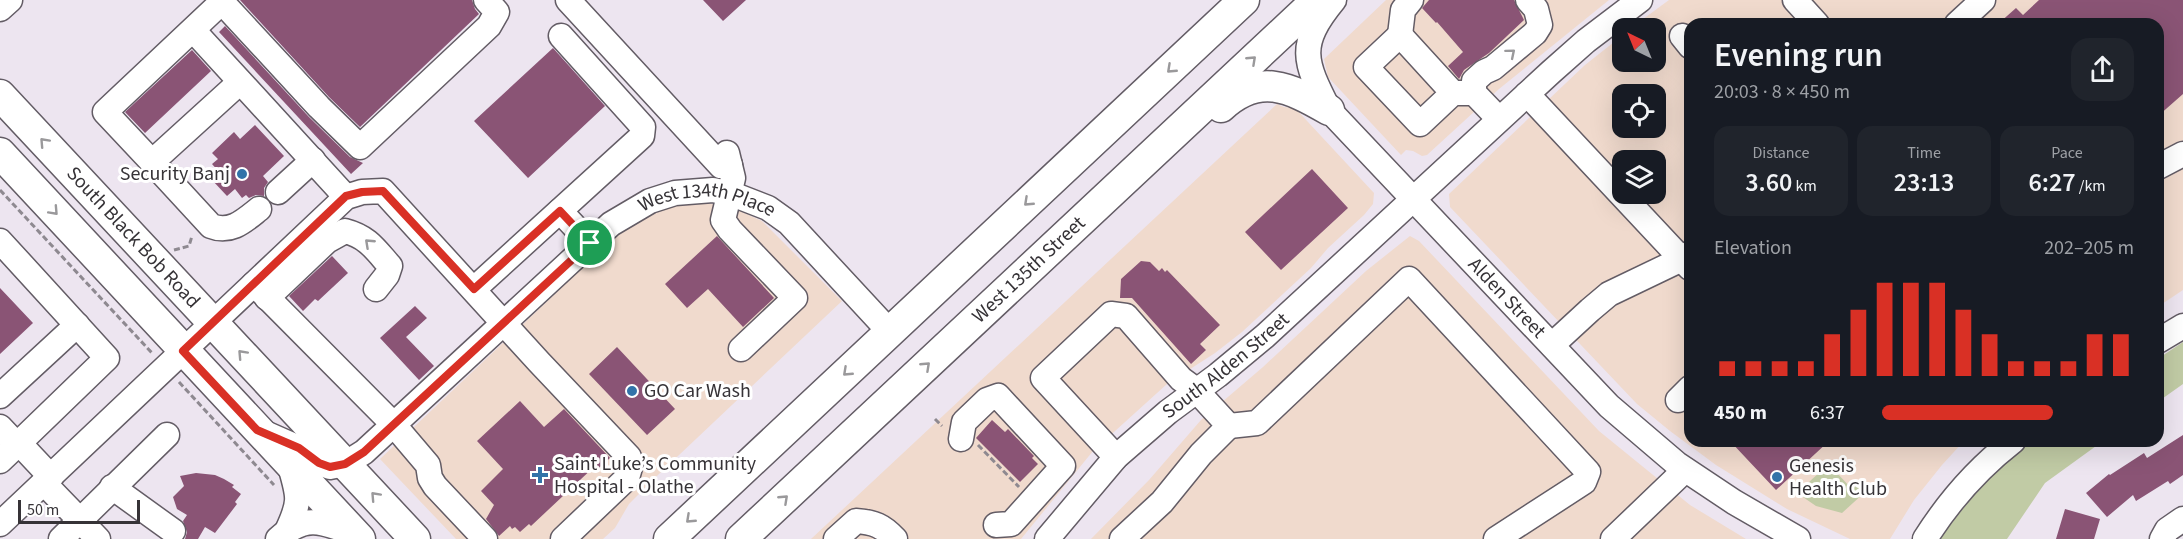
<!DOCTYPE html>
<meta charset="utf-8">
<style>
body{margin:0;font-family:"Source Sans 3",sans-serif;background:#20242c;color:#f1f3f6;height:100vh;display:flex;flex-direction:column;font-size:22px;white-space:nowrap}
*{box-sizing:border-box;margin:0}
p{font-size:20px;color:#9ea1a6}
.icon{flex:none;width:33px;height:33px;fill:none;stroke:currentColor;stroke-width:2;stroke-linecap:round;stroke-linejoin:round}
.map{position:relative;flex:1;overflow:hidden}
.drawer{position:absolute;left:1684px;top:18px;width:480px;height:429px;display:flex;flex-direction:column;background:#171b24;border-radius:18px;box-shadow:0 6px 24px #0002}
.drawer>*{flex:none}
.needle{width:39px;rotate:317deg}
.tools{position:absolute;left:1612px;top:18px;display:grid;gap:12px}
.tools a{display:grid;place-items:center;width:54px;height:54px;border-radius:12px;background:#171b24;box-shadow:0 6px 24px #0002;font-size:30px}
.scale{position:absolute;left:18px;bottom:15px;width:122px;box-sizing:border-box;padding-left:6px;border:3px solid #363337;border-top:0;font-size:16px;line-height:21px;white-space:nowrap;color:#363337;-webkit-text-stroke:4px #fff;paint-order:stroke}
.pin{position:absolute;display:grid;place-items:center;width:51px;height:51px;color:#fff;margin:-26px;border:3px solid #fff;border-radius:50%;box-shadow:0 2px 6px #0007}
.round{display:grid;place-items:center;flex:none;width:63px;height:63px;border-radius:18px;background:#20242c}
.head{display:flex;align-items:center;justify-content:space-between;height:102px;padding:0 30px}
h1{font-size:33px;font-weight:600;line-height:45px}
.stats{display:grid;grid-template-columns:repeat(3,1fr);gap:9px;height:102px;padding:6px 30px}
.stats div{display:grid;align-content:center;border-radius:15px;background:#20242c;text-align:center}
.stats b{font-size:26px;font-weight:600}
.stats small{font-size:16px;font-weight:400}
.stats p{font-size:16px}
.chart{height:168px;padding:12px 30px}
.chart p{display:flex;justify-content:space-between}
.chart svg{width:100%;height:108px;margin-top:6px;stroke:#d93025;stroke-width:6}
ul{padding:0 30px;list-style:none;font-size:20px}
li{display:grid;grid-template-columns:96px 72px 1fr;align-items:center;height:45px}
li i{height:15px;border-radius:8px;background:#d93025}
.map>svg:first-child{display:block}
.commercial{fill:#f0dacd;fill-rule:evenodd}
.green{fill:#c1cba5}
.building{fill:#8a5475}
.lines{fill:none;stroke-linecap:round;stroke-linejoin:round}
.minor-casing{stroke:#635c65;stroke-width:27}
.major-casing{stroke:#635c65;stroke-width:33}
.path{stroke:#8e8990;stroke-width:3;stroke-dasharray:6 3;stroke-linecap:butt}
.minor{stroke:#fff;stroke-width:24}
.major{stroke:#fff;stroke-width:30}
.oneway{stroke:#9a999b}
.route-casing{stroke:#fff;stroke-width:12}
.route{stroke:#d93025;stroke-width:8}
.poi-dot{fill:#3273a9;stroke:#fff;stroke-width:2}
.labels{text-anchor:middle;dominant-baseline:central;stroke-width:6;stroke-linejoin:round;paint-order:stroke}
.poi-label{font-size:20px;fill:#363337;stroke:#fff;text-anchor:start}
.street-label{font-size:20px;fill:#363337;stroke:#fff}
</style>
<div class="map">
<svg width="2183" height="539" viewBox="0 0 2183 539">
<rect width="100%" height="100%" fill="#ede5f0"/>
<path class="commercial" d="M1386,0H1609L1499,89L1427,155L1422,156L1413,151L1406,150L1401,155L1328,77L1324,59Z
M1669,0H2183V290L2159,306L2158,24H1690V441H1964L1942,465L1914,500L1890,539H1850L1787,509L1716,465L1670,431L1637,404L1450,207L1449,194L1585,65L1623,35V62H1656V28H1631ZM1623,94H1656V128H1623ZM1623,160H1656V194H1623Z
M1277,104L1284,107L1295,108L1374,193L1373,204L1364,215L1328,248L1311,268L1242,332L1215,353L1167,384L1093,451L1021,539H811Z
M708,203L740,211L762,221L842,301L660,473L629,504L615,528L603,539H456L380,459L631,222L670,206Z
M1410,236L1419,241L1599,431L1690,505L1746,539H1091L1149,480L1201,420L1263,367L1366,271Z"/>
<path class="green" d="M2183,342V384L2159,401V358Z
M2029,441H2103L2045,483L2007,539H1940C1968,500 1993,472 2029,441Z
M1833,460L1841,468L1838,474L1850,487L1855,485L1864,493L1842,513L1816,506L1797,493Z"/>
<path class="building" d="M240,0H472L475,9L479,14L360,127L329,97Z
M703,0H746L723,21Z
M1429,0H1514L1524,20L1489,53L1464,70L1459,79L1448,66L1463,52L1437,22L1436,23L1422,8Z
M2039,0H2183V94L2158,116V24H1998L2016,8L2023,15Z
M225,26L309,117L350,157L363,163L351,174L219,32Z
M553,48L605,106L528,178L474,121Z
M192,50L211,71L145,133L125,112Z
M255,125L284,156L263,176L268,182L264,188V196L256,195L249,198L246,195L242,198L235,189L227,196L212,180L220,173L212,164L218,159L212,153L234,132L240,139Z
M1312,169L1348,208L1281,270L1245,232Z
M717,236L774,298L743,327L708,289L687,308L665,284Z
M332,256L348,273L318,301L315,299L303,311L289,296Z
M1141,261L1150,262L1159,271L1162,268L1165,272L1167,270L1220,325L1200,344L1206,350L1191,364L1132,298H1120L1121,279Z
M0,288L33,323L0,354Z
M415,306L427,318L406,337L434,366L419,380L380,338Z
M617,347L675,409L647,435L589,374Z
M520,401L544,427L564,409L610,458L599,468L596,465L531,526L529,524L520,532L515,527L512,529L510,526L499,536L486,519L494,505L481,491L503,469L477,441Z
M992,420L1005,432L1008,429L1034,456L1032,458L1038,464L1020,482L976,438Z
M2183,435V475L2170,484L2168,481L2136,501L2133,495L2107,517L2086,493L2109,474L2110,475L2144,453L2147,458Z
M1730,441H1829L1776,490Z
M196,473L215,475L224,479L234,485L232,487L241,494L235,502L237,504L215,533L205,527L198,539H185L187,532L183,521L187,515L177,509L173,497L184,486L180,476Z
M2065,509L2100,519L2094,539H2056Z"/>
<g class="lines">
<defs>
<g id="minor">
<path d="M568,0L721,166L730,165"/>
<path id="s1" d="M1334,0C1297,45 1304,61 1329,110L1609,406L1677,464L1734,502L1798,539"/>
<path d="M1795,0L1817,24"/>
<path d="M222,2L319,107L360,147L489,26L497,12L486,0"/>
<path d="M0,9L10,0"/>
<path d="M1957,24L1983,0"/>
<path d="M193,30L346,197"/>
<path d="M1400,35L1403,10L1411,0"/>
<path d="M1682,36L1690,46"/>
<path d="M240,82L152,162L211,226C231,234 245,220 259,209"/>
<path d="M1453,93L1400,35L1366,67L1420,124L1453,93H1474L1499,119"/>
<path d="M1474,93V81L1484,72L1493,68L1535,33L1540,25L1536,9L1528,0"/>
<path d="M1527,94L1690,268"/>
<path d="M727,153L733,178L723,220L730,230L795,298L741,349"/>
<path d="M152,162L105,112L224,0"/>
<path d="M2158,167L2183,154"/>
<path d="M278,192L313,160"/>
<path d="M560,211L590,243"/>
<path d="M0,241L107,358L19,443L51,477"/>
<path d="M254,284L394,425L428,465L430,478L435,486L485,539"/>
<path d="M474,289L642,136L643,127L561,36"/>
<path d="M267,298L327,241L345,231C368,237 375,249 390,266L387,275L376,289"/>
<path d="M2158,341L2183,326"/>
<path d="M1552,345L1590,310L1609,294L1682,259L1690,253"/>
<path d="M0,396L77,325"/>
<path d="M1678,400L1690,388"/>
<path d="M1229,426L1257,423L1409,279L1588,472L1584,482L1496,539"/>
<path d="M0,427L17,445"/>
<path id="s2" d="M265,433L299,448L319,463L330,467L345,464L364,452L611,224L650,201L675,193L713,190L732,194L768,208L789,223L890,332"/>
<path d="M961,439L964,422L987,400L998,396L1063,466L1011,524L996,525"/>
<path d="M1116,457L1043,378L1111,314L1126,316L1181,379L1196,390L1229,426L1201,454L1162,502L1122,539"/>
<path d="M0,461L19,443"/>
<path d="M44,483L98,539"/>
<path d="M112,487L173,531"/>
<path d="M0,524L346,197L362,192L383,191L539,362L629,457L631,464L627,478L563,539"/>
<path d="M287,531C301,501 299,497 290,466"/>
<path d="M61,539L167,435"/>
<path d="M278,539C306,513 323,522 355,534"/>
<path d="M836,539L856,521C874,522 883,526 895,539"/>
<path id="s3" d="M1047,539L1116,457L1168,412L1218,375L1265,336L1551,72L1586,41L1640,0"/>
<path d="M1613,539L1685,470"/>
<path d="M1925,539C1949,501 1977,469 2013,441"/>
<path d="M2162,539L2167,530L2183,519"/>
</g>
<g id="major">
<path id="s4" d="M0,95L415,539"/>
<path d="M1221,107C1259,72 1289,87 1329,110"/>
<path d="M0,153L360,539"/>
<path d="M669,539L1244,0"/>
<path id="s5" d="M741,539L1317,0"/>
</g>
</defs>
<use href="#minor" class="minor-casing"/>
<use href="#major" class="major-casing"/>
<path class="path" d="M0,190L152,353
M174,250L189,246L192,236
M179,382L274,485
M935,419L942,426
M978,445L1019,487"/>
<use href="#minor" class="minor"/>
<use href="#major" class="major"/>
</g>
<defs><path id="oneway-chevron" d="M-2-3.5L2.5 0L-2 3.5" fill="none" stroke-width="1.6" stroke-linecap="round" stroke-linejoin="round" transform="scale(1.5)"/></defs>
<g class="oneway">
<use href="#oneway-chevron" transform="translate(1511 53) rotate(-40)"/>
<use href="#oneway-chevron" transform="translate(1252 60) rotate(-43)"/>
<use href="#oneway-chevron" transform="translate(1171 69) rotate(137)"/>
<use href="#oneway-chevron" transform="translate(44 142) rotate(-133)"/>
<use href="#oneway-chevron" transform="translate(1028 202) rotate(137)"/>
<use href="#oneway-chevron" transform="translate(54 211) rotate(47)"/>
<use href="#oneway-chevron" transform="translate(369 243) rotate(-137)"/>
<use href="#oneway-chevron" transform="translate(242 354) rotate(-133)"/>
<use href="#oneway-chevron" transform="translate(926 366) rotate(-43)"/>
<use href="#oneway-chevron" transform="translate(847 372) rotate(137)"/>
<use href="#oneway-chevron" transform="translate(375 496) rotate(-133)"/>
<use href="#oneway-chevron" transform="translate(784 499) rotate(-43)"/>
<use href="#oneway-chevron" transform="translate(690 519) rotate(137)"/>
</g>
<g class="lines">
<defs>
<path id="route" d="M383,191L474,289L560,211L590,243L364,452L345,464L330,467L319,463L299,448L257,430L183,351L346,196L362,192Z"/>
</defs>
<use href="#route" class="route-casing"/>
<use href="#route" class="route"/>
</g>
<g class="poi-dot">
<circle cx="242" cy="174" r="6"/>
<circle cx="632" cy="391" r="6"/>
<path d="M537 466h6v6h6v6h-6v6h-6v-6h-6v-6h6z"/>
<circle cx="1777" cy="477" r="6"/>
</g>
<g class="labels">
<g class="poi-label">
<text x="230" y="174" text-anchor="end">Security Banj</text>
<text x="644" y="391">GO Car Wash</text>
<text x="554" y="464">Saint Luke’s Community<tspan x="554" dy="23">Hospital - Olathe</tspan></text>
<text x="1789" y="466">Genesis<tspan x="1789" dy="23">Health Club</tspan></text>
</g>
<g class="street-label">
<text stroke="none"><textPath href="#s2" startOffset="552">West 134th Place</textPath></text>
<text stroke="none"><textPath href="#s4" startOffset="195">South Black Bob Road</textPath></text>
<text stroke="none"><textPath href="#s5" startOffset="394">West 135th Street</textPath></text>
<text stroke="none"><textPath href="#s1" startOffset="380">Alden Street</textPath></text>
<text stroke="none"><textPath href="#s3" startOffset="250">South Alden Street</textPath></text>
</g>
</g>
</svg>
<div class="tools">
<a><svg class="needle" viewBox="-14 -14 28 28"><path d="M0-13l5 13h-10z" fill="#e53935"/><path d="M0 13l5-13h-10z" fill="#9ea1a6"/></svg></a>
<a><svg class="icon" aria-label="locate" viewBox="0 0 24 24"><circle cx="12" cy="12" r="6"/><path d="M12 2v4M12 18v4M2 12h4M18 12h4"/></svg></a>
<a><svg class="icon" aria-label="layers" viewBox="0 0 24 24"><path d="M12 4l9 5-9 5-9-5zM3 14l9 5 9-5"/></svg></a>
</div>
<div class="scale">50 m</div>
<div class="pin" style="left:590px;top:243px;background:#1e9e55"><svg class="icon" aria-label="arrive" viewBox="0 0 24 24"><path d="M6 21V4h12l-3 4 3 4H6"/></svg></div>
<section class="drawer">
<div class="head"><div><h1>Evening run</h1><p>20:03 · 8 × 450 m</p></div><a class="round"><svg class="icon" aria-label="share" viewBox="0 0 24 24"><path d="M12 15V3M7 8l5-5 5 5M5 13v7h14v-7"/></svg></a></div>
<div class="stats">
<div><p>Distance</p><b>3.60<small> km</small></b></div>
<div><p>Time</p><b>23:13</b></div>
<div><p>Pace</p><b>6:27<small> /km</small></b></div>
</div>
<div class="chart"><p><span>Elevation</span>202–205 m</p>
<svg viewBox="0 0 160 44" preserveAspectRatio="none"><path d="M5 44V38M15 44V38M25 44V38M35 44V38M45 44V27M55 44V17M65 44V6M75 44V6M85 44V6M95 44V17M105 44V27M115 44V38M125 44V38M135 44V38M145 44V27M155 44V27"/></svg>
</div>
<ul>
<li><b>450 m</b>6:37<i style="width:68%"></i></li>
</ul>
</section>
</div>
